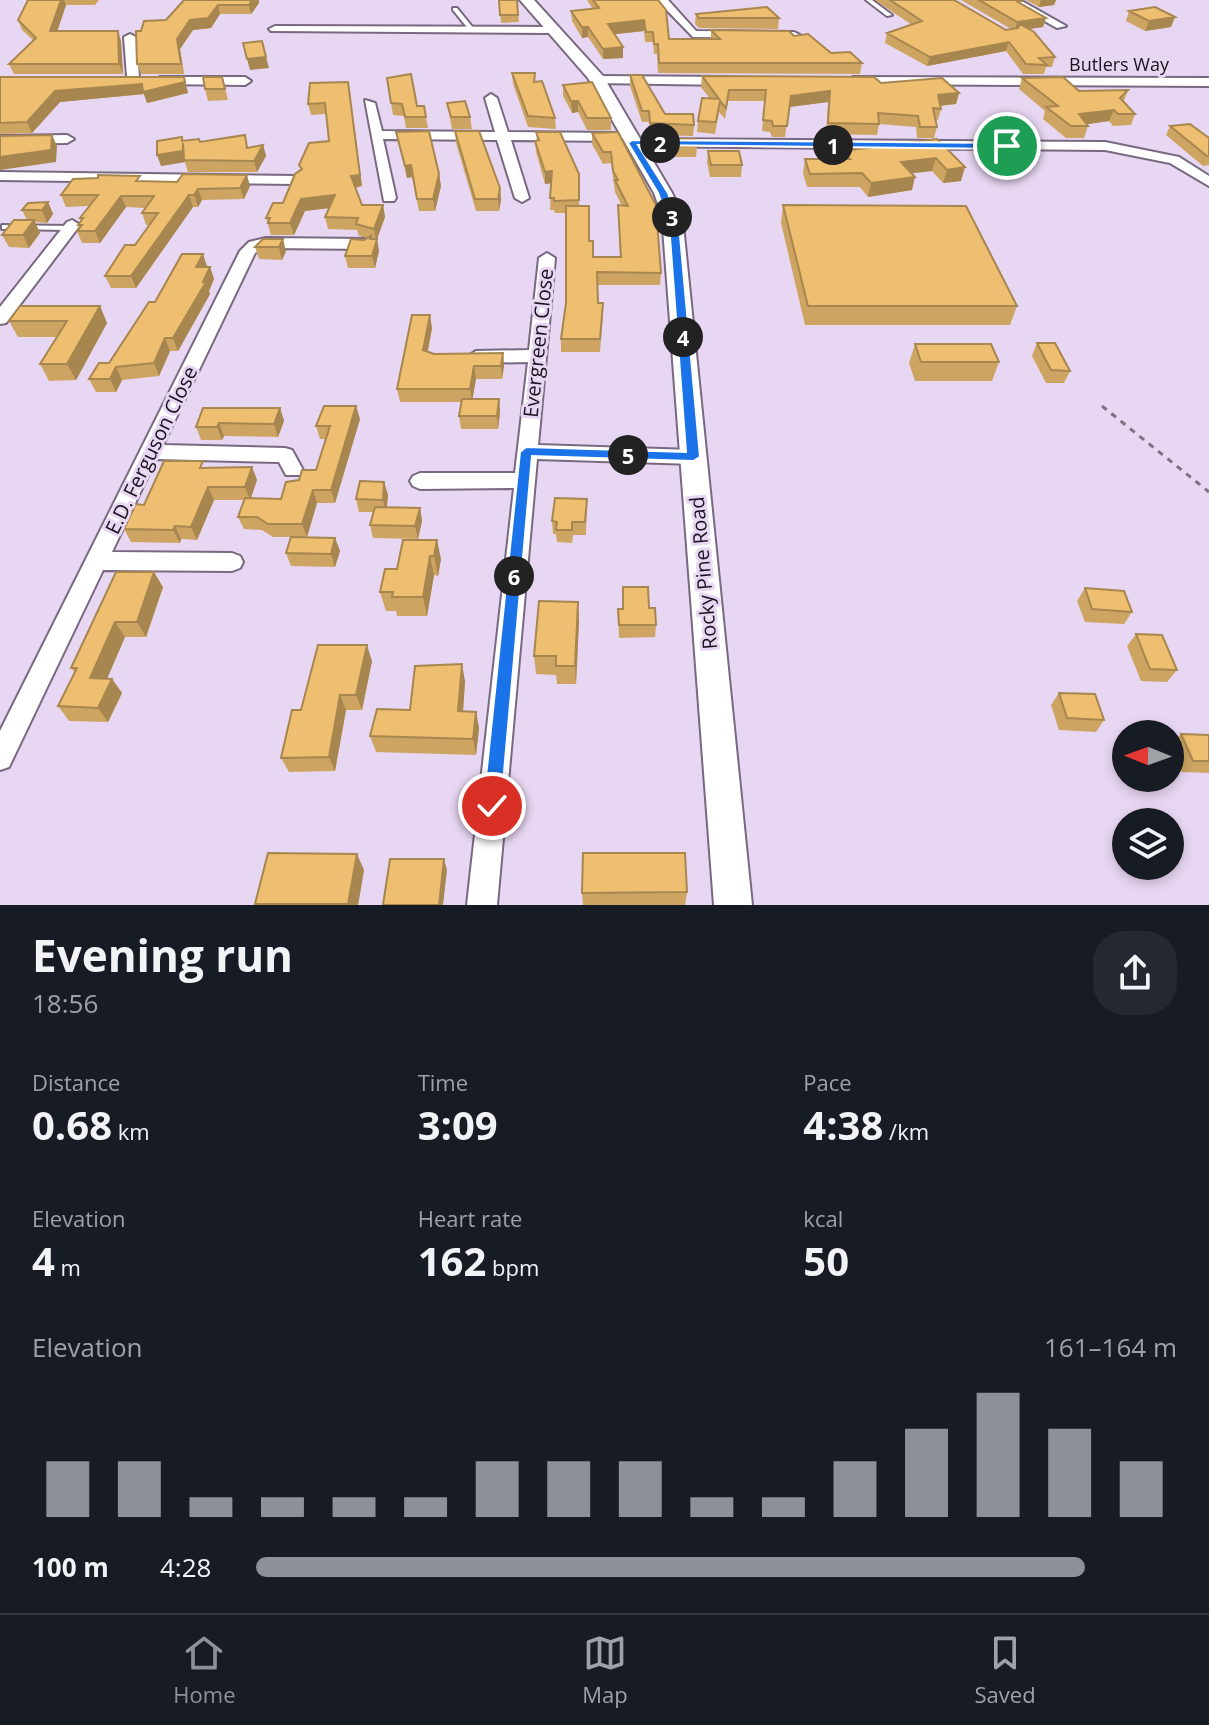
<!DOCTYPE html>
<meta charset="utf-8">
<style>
body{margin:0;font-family:"Open Sans",sans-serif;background:#242831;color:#f1f3f6;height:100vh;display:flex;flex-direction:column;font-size:30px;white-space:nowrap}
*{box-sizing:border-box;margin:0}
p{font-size:26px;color:#9ea1a6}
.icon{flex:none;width:44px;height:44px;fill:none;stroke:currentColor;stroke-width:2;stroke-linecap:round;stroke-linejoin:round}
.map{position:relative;height:905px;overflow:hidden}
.details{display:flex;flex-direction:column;background:#171b24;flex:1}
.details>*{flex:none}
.needle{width:52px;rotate:271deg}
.fabs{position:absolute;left:1112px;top:720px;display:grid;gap:16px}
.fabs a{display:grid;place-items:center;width:72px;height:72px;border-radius:50%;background:#171b24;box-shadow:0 4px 12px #0003;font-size:40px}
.pin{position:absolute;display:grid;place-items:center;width:68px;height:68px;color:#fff;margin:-34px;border:4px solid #fff;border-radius:50%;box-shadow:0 2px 8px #0007}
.km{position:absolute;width:40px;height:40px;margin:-20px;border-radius:50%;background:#222;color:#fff;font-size:22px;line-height:40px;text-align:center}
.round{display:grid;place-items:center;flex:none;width:84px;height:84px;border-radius:32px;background:#242831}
.head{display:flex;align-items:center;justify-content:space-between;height:136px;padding:0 32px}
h1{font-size:44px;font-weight:700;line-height:60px}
.stats{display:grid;grid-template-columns:repeat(3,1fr);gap:12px;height:136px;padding:8px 32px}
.stats div{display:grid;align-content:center}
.stats b{font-size:40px;font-weight:700}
.stats small{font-size:22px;font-weight:400}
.stats p{font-size:22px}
.chart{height:224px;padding:16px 32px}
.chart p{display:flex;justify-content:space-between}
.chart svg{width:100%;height:144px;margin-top:8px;stroke:#8c9099;stroke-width:6}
ul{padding:0 32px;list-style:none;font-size:26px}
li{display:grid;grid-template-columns:128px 96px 1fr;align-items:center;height:60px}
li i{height:20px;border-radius:10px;background:#8c9099}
.tabs{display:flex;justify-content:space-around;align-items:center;height:112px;border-top:2px solid #363941;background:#171b24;font-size:22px;color:#9ea1a6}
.tabs a{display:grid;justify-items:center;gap:4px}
.tabs .selected{color:#8c9099}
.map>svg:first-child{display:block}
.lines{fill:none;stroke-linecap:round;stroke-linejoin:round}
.service-casing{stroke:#786980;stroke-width:4}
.minor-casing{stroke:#786980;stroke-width:4}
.tertiary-casing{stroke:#786980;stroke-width:4}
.path{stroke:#7d7183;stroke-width:3;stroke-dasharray:6 6;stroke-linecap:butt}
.service{fill:#fff;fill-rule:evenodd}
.minor{fill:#fff;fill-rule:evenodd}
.tertiary{fill:#fff;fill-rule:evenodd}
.wall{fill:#cda461}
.shaded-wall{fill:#a7864f}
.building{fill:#eebf71;stroke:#a7864f;stroke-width:2}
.route{fill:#1a73e8;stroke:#fff;stroke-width:2}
.labels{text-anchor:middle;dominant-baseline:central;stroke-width:6;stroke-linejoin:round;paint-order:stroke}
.far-street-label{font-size:18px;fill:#19131d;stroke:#e8d7f2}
.street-label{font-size:20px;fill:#19131d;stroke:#e8d7f2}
</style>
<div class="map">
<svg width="1209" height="905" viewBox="0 0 1209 905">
<rect width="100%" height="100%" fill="#e8d7f2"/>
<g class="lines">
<defs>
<path id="service" d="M866,0H872L892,15L887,16Z
M453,8H457L474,29V31H470L453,10Z
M2,225L69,226L73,228L69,230L5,229H2Z"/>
<path id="minor" d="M657,0H668L696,31L794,32L800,35L794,38L693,37Z
M1007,0H1020L1066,26L1057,28Z
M275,26L554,27L560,30L554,33L271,31L269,29Z
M130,34L136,37L139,76L129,85L123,81L127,76L124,37Z
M598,76L729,77L735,81L729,85L594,83V77Z
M160,77H245L251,81L245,85L156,84L154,81Z
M853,77L1209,78V86L849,84L847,81Z
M491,94L497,98L508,132L617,133L624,137L617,141L511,140L529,198L522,202L515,198L497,140L383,139L396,198L394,201H384L365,100L375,103L382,131L495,132L485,98Z
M0,136L67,135L74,139L67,143L0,144Z
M632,139L1105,142L1179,157L1209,176V186L1170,163L1105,150L627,146V140Z
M0,172L295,176L302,180L295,184L0,180Z
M72,220L80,225L6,323L0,324V307L67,222Z
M266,238L367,239L375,244L367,249L266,248L255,253L163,445L285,448L292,450L303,470L300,475H286L279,462L156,459L112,552L232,553L240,556L243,562L240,568L232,571L103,570L9,767L0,770V731L240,251L249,242Z
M547,253L555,258L538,445L693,450L700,452L703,457L700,462L693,464L537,459L497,905H467L514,488L420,489L413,486L410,481L413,476L420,473H515L528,362L476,363L467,357L476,351L529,350L539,258Z"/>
<path id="tertiary" d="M520,0H534L603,76L672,193L682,215L752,905H714L662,215L654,193L588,78Z"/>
</defs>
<use href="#service" class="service-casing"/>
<use href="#minor" class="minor-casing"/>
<use href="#tertiary" class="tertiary-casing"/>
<path class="path" d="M1102,406L1209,492"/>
<use href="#service" class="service"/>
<use href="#minor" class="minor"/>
<use href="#tertiary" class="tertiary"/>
</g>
<path class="wall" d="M28,0H99L95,5H66L57,31L121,41L123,74H14L9,64L33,40L22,30L18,20Z
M184,0H259V3L251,14H220L211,28L193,30L180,49L184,74H141L137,64L141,31L166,20Z
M499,0H517L519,22L501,23Z
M587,0H658L669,39H711V30L794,36L831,53L862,63L860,74L658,73L657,54H654L653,42H645L644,31L614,34L623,58L603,59L588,37L582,38L572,21L571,11L593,9Z
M875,0H954L1006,30L1011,29L961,0H1020L1021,4L1046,18L1043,27L1029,29L1055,57L1052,67H1046L1044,74H1023L1006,51L927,66L885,43L887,33L912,25Z
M1026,0H1056L1054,5L1039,7Z
M1129,11L1171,27L1145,31L1126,21Z
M696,14L779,18L778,29L699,28L695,24Z
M512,73L536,82L555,118L556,129L528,127L513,84Z
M630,75L665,114L694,125L693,136L649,135V122H642L630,86Z
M702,76L881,83L959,93L956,104L940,106L941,109L938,120L935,119L937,127L934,138H917L916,127L879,124L877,135L826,134L828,102L789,107L785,137H772L770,132L762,131L765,101H728L725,119L719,112L715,134L697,132L698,121L710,99L701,87Z
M0,77H184L188,93L147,103L144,94L60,102L32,133L0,134Z
M222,77L228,100L208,101L205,89Z
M387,78L417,106L426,117L428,128H406L404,116L393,115Z
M1022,78L1079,91L1128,90L1124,101L1135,114L1131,125L1113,126L1109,121L1087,124L1088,126L1084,138H1066L1043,119L1045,111L1019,89Z
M348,82L362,186L355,188L362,205H383L385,217L377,239L379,251L375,268H348L345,256L367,238L359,236L357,230L328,229L325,217L329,208L305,211L294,235H271L266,218L283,203L301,170L299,165L329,141L326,114L311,115L308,104Z
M563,85L611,118V130H587L578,112L572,113L563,96Z
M447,103L470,117L472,129H452Z
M1170,126L1209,138V165L1203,166L1166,135Z
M455,131L500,188L501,200L499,211H476L456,143Z
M396,132L439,174L441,186L435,211H419L412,177L407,178Z
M536,132L579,174V206L593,257H620L618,205L622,206L615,192L611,163L603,164L592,144V133L618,132L660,222L659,234H658L661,273L660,285H597L598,303L603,315L600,352H561V339L566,303V213H555L554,210H550L551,183L545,184L536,152L535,141H537Z
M182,137L184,141L200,142L249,147L263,145L266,156L257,172H188L185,162L161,166Z
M664,139L697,146L696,157H664Z
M937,139L961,181L943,183L932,171L912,173V190L868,197L860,187H807L803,173L805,159H841L843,151Z
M708,151L742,165L741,177H710L707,162Z
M142,181L250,186L244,199L202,200L198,207H193L136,288H111L105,276L135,245L149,225H146L142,213L145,208L126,207L100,243H82L77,231L79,228L78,225L81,221L80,218L89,206L66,207L61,195Z
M48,202L53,214L47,223L35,222L40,233L29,248L9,247L2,235L27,220L22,210Z
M783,205L1017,306L1010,325H805L781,223Z
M263,239L286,251L282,260L259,259L255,247Z
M207,267H210L214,279L209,291L210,294L178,351H170L159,376L122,380L116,392H96L89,379L109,363L155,302Z
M100,306L107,323L76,380L49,381L40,364L57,337H18L9,321Z
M432,328L428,352L434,354L503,353L504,366L502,379H476L472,399H499L500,412L498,429H461L459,416L462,402H400L397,389Z
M1037,343L1070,371L1064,383H1046L1032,356Z
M915,344L999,362L992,381H915L909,363Z
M280,408L284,421L278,437L224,436L222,440H201L196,427Z
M360,419L335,503H317L307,537L335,538L340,551L335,567L291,566L286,553L291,537H273L262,530L244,529L238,517L245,500H214L197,540L181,539L180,543L131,542L124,529L144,505L206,468L252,467L257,480L251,498L281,499L299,480L316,470L326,439H320L316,426Z
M384,482L388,495L387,507L420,508L422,521L418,539L373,538L370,525L373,512H359L356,499Z
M587,499L586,535H573L572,543L557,542L556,534H553L552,521Z
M403,540L441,559L438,576L434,575L427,616H397L396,611H386L380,592L397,569Z
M116,572L163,587L146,637H125L107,678L112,679L122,693L108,722L69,721L58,706L75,673L71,668Z
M623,587L656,625L655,637L619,638L618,609H623Z
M1085,588L1132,612L1124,624L1085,622L1077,601Z
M578,602L579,621L576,684H557L556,675L536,674L534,656Z
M1136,634L1177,670L1167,682L1141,681L1127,646Z
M372,661L362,710H346L335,771L289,772L281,758L301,710Z
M465,681L463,711L476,712L479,728L476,755L376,752L370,736L410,710Z
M1059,693L1104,720L1096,732L1059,730L1051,705Z
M1181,734L1209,735V773L1182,772L1171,745Z
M364,870L358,905H256L255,904Z
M687,892L685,905H583L582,893Z"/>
<path class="shaded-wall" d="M61,0H64L66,5L54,41L50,31Z
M252,0H259V3L251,14L249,5Z
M1041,0H1056L1054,5L1039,7Z
M218,5L220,14L211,28L193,30L180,49L184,74L177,39L190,20Z
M1175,17L1171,27L1145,31L1149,21Z
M1046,18L1043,27L1015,31L1017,22Z
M644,20V31L608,35V24Z
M582,27H588V37L582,38Z
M118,31L121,41L123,74L119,64Z
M1009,42L1006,51L927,66L930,57Z
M623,47V58L603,59V49Z
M266,57L269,68L250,70L247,59Z
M184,77L188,93L147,103L144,94L60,102L32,133L27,122L55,91Z
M348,82L362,186L353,188L351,176Z
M830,91L828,102L789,107L791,96Z
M959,93L956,104L935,106L938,95Z
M571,101H578V112L572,113Z
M1114,110L1109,121L1075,126L1079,114Z
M52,135L57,146L56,162L0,170V157Z
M263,145L266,156L257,172L254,161Z
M183,151L186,154L187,162L184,160L185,162L161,166L157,155Z
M936,158L932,171L898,175L901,162Z
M411,165L412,177L407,178L405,166Z
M965,167L961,181L943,183L947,170Z
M552,171L553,183L545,184V172Z
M439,174L441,186L435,211L433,199Z
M247,175L250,186L244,199L240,188Z
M915,177L912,190L868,197L871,183Z
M500,188L501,200L499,211L498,199Z
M198,189L202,200L198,207L194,195Z
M189,195L193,207L136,288L131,276Z
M335,195L338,207L305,211L294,235L290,223L301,199Z
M121,196L126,207L100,243L95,231Z
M48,202L53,214L47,223L42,210Z
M383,205L385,217L377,239L379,251L375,268L372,256L376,241L374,229Z
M34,220L40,233L29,248L23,235Z
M283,239L286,251L282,260L279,247Z
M203,254L207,266L196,267Z
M210,267L214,279L209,291L210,294L178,351L173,338Z
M100,306L107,323L76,380L67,364Z
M430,315L432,328L425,363L423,350Z
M165,338L170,351L159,376L154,363Z
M503,353L504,366L502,379L501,366Z
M474,366L476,379L472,402L470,389Z
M116,367L122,380L116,392L110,379Z
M499,399L500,412L498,429L497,416Z
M356,406L360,419L335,503L331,490Z
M280,408L284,421L278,437L274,424Z
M219,423L224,436L222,440L217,427Z
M252,467L257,480L250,500L245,487Z
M384,482L388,495L386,513L383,500Z
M208,487L214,500L197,540L191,527Z
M313,490L317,503L307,537L302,524Z
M420,508L422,521L418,539L415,526Z
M175,526L181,539L180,543L173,530Z
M335,538L340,551L335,567L331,554Z
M437,540L441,559L438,576L434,556Z
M430,556L434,575L427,616L423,597Z
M154,572L163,587L146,637L137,622Z
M578,602L579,621L576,684L575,666Z
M115,622L125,637L101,693L90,678Z
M367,645L372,661L362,710L356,695Z
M462,664L465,681L462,727L458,711Z
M112,679L122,693L108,722L98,708Z
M340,695L346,710L335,771L329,757Z
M476,712L479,728L476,755L473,739Z
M357,854L364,870L358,905H348Z
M444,859L447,870L443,905H439Z"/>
<path class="building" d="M28,0H61L50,31H118L119,64H9L36,38L18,20Z
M184,0H252L249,5H218L208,18L190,20L177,39L181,64H137L136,31H141L144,21L166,20Z
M499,0H517L518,15H500Z
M593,0H658L666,10L669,39H720L711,30L789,31L794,36L808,34L831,53L850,52L862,63H659L658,44H654L653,32H646L644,20L608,24L623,47L603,49L588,27H582L571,11L599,8Z
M890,0H954L1006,30L1018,28L1020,24L1034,32L1055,57L1039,58L1047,65L1026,64L1009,42L930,57L887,33L922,21Z
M979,0H1020L1022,1L1018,2L1046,18L1017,22Z
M767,7L779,18H699L696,14Z
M1155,7L1175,17L1149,21L1129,11Z
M262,41L266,57L247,59L243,43Z
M512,73H535L534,82L542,81L555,118L528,116Z
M411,74L417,106H424L426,117H405L402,104L391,103L387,78Z
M630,75H642L665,114H693L694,125L650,123L649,111H642Z
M702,76L874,77L881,83L942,78L959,93L938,95L941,109L933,108L937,127H920L918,116L878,113L879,124L828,123L830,91L791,96L787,126H773L772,121L763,120L766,90H729L726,108L720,101L716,122L698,121L702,98L719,99Z
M0,77H184L185,82L143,92L142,84L55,91L27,122L0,123Z
M203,77H222L225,89H205Z
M1063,77L1079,91L1128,90L1120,98L1135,114H1118L1114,110L1079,114L1088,126H1071L1046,107L1058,106L1022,78Z
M348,82L360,175L351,176L362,205H383L374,229L356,224L358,218L325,217L335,195L301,199L290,223H268L270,218H266L273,203H283L295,174L302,169L299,165L309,143L329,141L325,103L308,104L310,83Z
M592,82L611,118H587L578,101H571L563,85Z
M465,101L470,117H451L447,103Z
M1190,124L1209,138V156H1207L1170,126Z
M429,131L439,174L433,199H417L411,165L405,166L396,132Z
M455,131H479L500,188L498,199H475Z
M536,132H560L579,174V200L554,201V198H550L552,171L545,172L535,141L539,140Z
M618,132L659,211L660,222H657L661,273L597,272L598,303H603L600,339H561L566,303V206H589V241H593V257H621L618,205L628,206L615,180H618L613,171L611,152H603L592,133Z
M52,135L51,150L0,157V136Z
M245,135L247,148L263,145L254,161L184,160L183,143V151L157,155V141L182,137V141L199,139L200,142Z
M664,139H696L697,146H665Z
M937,139L965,167L947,170L936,158L901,162L915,177L871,183L862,173L810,174L805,159H850L843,151Z
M708,151H739L742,165H711Z
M183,174L247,175L240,188L198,189L194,195H189L131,276H105L125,245H135L158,213H142L154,196H121L95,231H77L82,225H78L83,218H80L98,195H61L73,179L98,178V175L140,176L136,181L177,182Z
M48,202L42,210H22L28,203Z
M783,205L966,206L1017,306H808Z
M14,220H34L23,235H2Z
M371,236L370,239H377L372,256H345L351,239L364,240Z
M263,239H283L279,247H255Z
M182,254H203L196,267H210L203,282H206L173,338H165L154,363L116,367L110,379H89L99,363H109L149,302H155Z
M20,306H100L67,364H40L67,321H9Z
M412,315H430L423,350L434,354L503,353L501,366H474L470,389H397Z
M1037,343H1055L1070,371L1051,370Z
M915,344H991L999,362H921Z
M462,399H499L497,416H459Z
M324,406H356L331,490H313L302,524H268L257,517H238L245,498L281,499L286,482L299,480L302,470H316L330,426H316Z
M203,408H280L274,424L219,423L217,427H196Z
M164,461H203L200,468L252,467L245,487H208L191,527L175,526L173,530L124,529L136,504L144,505Z
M360,481L384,482L383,500L356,499Z
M555,498L587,499L585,522H572V530H556L557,522L552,521Z
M375,507L420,508L415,526L370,525Z
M291,537L335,538L331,554L286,553Z
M403,540H437L434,556H430L423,597H392L393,592H380L385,569H397Z
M116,572H154L137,622H115L90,678L112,679L98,708L58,706L77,668H71Z
M623,587H648L649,608H655L656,625H619L618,609H623Z
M1085,588L1124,591L1132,612L1092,609Z
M539,601L578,602L575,666H556V656H534Z
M1136,634L1162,635L1177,670L1150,669Z
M318,645H367L356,695H340L329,757L281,758L292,710H301Z
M462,664L458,711L476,712L473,739L370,736L377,709L410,710L415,666Z
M1059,693L1095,694L1104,720L1067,718Z
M1181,734L1209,735V761H1193Z
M268,853L357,854L348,904H255Z
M583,853H685L687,892L582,893Z
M390,859H444L439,905H383Z"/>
<path class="route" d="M632,140L1007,143L1012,146L1007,149L638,145L668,193L679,224L700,457L693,461L532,456L501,806L498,812L492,815L485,812L483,806L520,452L526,447L686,452L669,224L658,193L628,143Z"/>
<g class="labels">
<g class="far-street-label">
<text x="1119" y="64">Butlers Way</text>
</g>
<g class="street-label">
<text transform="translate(538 343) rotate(-84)">Evergreen Close</text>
<text transform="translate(151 450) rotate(-64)">E.D. Ferguson Close</text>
<text transform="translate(703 573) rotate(-95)">Rocky Pine Road</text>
</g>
</g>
</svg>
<div class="fabs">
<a><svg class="needle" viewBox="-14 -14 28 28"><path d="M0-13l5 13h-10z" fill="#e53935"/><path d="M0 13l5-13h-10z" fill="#9ea1a6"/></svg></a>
<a><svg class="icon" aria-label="layers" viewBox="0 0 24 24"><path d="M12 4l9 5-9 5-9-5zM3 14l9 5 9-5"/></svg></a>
</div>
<div class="pin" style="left:1007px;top:146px;background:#1e9e55"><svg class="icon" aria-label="arrive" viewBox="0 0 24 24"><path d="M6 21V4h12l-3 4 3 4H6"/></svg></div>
<div class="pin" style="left:492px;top:806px;background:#d93025"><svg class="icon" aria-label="check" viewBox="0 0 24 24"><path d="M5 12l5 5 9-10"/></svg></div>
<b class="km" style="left:833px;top:145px">1</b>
<b class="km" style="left:660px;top:143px">2</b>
<b class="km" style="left:672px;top:217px">3</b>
<b class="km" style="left:683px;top:337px">4</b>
<b class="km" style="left:628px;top:455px">5</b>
<b class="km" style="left:514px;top:576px">6</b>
</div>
<section class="details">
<div class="head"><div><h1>Evening run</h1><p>18:56</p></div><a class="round"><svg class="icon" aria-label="share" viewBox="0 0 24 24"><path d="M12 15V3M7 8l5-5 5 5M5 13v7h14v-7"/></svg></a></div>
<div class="stats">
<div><p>Distance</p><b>0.68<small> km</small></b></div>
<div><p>Time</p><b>3:09</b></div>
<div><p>Pace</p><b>4:38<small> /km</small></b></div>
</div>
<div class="stats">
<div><p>Elevation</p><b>4<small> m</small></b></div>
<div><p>Heart rate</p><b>162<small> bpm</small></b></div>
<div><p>kcal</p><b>50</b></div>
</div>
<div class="chart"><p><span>Elevation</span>161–164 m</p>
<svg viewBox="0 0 160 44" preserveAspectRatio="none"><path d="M5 44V27M15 44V27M25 44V38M35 44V38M45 44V38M55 44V38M65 44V27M75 44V27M85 44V27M95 44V38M105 44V38M115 44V27M125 44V17M135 44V6M145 44V17M155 44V27"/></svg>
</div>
<ul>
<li><b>100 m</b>4:28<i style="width:90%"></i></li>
</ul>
</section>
<nav class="tabs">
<a class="selected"><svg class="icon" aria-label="home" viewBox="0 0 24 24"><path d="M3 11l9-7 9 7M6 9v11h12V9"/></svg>Home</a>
<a><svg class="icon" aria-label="map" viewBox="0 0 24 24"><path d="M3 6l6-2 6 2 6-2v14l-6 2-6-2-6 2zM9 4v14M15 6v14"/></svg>Map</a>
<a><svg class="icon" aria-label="saved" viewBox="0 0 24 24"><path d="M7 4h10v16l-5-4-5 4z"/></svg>Saved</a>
</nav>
